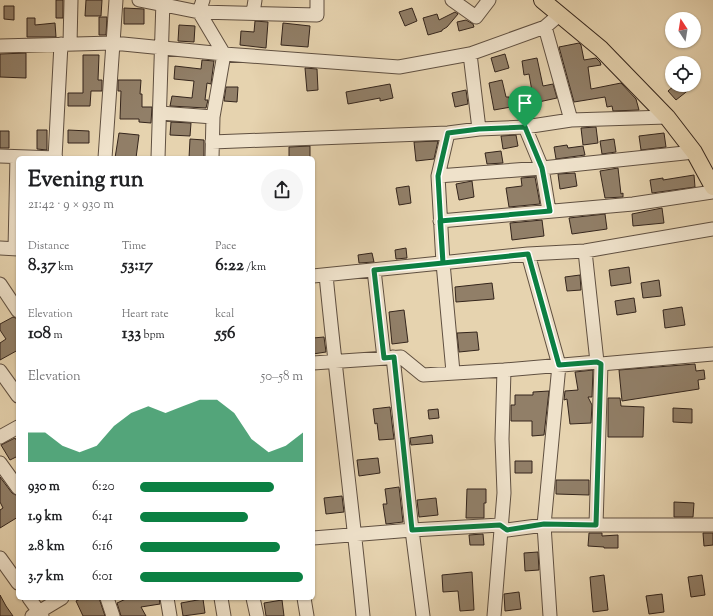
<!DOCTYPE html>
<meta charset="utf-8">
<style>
body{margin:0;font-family:"Sorts Mill Goudy",serif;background:#f6f6f6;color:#202124;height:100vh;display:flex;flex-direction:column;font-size:15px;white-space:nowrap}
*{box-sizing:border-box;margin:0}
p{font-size:13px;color:#757577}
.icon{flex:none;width:22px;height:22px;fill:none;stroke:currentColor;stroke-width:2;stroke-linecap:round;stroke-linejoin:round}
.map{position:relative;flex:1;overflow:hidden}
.sheet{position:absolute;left:16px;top:156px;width:299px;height:444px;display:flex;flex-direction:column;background:#fff;border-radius:6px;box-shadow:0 1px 3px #0004}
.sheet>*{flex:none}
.needle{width:26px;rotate:348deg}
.buttons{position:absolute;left:665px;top:12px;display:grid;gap:8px}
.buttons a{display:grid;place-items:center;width:36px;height:36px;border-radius:50%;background:#fff;box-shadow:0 1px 3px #0004;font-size:20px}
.pin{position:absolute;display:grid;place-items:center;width:34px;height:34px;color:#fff;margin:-41px -17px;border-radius:50% 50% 50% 0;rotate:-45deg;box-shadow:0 0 4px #0007}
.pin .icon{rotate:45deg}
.round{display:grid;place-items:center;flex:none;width:42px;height:42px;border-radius:21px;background:#f6f6f6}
.head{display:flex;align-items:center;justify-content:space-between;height:68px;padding:0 12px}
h1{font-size:22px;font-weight:700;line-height:30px}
.stats{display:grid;grid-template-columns:repeat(3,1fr);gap:6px;height:68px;padding:4px 12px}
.stats div{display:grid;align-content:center}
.stats b{font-size:17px;font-weight:700}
.stats small{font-size:11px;font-weight:400}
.stats p{font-size:11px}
.chart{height:112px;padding:8px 12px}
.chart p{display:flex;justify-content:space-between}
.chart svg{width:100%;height:72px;margin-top:4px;fill:#0b8043;opacity:.7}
ul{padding:0 12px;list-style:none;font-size:13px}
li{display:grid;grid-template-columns:64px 48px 1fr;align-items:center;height:30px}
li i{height:10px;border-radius:5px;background:#0b8043}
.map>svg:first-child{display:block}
.building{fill:#917f68;stroke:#34251c}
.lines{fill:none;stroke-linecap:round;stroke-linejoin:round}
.minor-casing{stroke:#605041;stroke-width:15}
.major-casing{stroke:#34251c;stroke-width:18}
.minor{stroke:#efe2cb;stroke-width:13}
.major{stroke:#e6d3af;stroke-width:16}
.route-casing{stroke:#fff;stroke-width:8}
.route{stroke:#0b8043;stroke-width:5}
</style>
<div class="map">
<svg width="713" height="616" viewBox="0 0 713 616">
<rect width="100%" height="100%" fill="#e6d3af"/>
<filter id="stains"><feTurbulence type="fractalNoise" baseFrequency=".005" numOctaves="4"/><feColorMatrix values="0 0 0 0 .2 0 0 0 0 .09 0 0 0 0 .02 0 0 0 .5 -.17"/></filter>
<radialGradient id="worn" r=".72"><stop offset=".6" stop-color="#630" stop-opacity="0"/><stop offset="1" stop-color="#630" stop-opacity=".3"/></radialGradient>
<path class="building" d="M56,0H63V18H56Z
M86,0H102L101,16H85Z
M4,6H14V20L4,19Z
M124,8L144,9V24H124Z
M412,8L417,21L405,26L399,12Z
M455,12L458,14L447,27L442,30V31L428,35L423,18L437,14L439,20Z
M99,17H107L106,35H99Z
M27,18H35V25L55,23L56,37H27Z
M466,20L473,24L474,27L459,31L457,22Z
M255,21L268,22L266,48L240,45L241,31L254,32Z
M283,23L310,26L308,47L281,45Z
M179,25L195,26L194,42L178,41Z
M579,43L581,45L584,60L596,58L600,62L601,65L588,67L591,89L621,83L636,99L639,110L613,111L612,106L607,107L605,97L574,102L559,47Z
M26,53V78L0,77V54Z
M505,54L509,68L495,72L491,58Z
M83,55H99L98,80H102V91H91L90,106H68V93H83Z
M537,58L543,86L553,84L557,98L534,103L529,74L524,75L522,61Z
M202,60L214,61L211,84L207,83L205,100H208L206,108L170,106L172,96L192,98L194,81L174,79L175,66L201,69Z
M305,68L317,69L318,90L307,91Z
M118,80H141L140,94H142V107H152L151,123L139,122V119H120L121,91H118Z
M502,80L506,97H509L511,107L494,110L489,83Z
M390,84L393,98L380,101V98L348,104L346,92Z
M675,85H695L676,100L668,91Z
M226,87H238L237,102L224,101Z
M466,90L468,104L455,107L452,93Z
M171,122L191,123L190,136L170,135Z
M596,127L598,143L583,145L581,128Z
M37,130H47V150L37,149Z
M68,130L89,131V143H68Z
M0,131H9V148H0Z
M119,133L139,135L136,158H115Z
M664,133L666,147L641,150L639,136Z
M516,135L518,146L503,149L501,136Z
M190,139L204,140V158H189Z
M614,139L616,152L602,154L600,141Z
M438,141L434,159L416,161L414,142Z
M567,145L568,148L583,146L585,155L556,159L554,147Z
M310,146V158H289V147Z
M501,151L503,163L487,164L485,153Z
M618,168L621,194L623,193V197L605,198L600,171Z
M575,173L577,186L560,189L558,174Z
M694,175L695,187L652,193L650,180L663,178V180Z
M535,177L540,204L509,207L506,188L522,186L521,178Z
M472,181L474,197L459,200L456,184Z
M409,186L411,203L399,205L396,188Z
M662,208L664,223L633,226L632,214Z
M605,214L607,229L572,234L569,218Z
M542,220L544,236L512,240L510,223Z
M406,248L407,258L396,259L395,250Z
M372,253L374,262L359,263L358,255Z
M629,267L631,283L611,286L609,270Z
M580,275L581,290L567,291L565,277Z
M659,280L661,296L643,298L641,283Z
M492,283L494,299L456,302L455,287Z
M634,298L636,312L617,315L615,301Z
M682,307L685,325L665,328L663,310Z
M404,310L408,342L392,344L389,312Z
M13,317L18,319V350L0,360V343L6,339L0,330V324Z
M477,332L479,350L459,352L457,333Z
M324,337L326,352L313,354V338Z
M695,364L696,371L704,370L705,379L698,380L699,389L622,401L619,370Z
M593,370L592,397H588L592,405L591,423L570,424L567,399L564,400L565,391L578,390L575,372Z
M549,391L544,435L532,436V421H511V405H515V395H533V392Z
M608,398H620L621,406L644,407L643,437H608Z
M390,407L394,439L379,440L377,423L375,424L373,409Z
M673,408L692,409V423L673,422Z
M438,409L439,418L429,419L428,410Z
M432,435L433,443L411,445L410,438Z
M15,438L18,443V456L10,460L1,445Z
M378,458L380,473L359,476L357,460Z
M515,461H532V473H515Z
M0,477L12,493L18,496V517L0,528V510L3,508L0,502Z
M556,480H589V495L556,494Z
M399,487L403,522L386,524L383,504H387L385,489Z
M467,489H486V503H484V518H466Z
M342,496L344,512L326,514L324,498Z
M436,498L438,515L419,517L417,500Z
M674,502L694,503L693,517H674Z
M589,533H602V536L618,535V548H604V547L588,546Z
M703,533H713V545L704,546Z
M483,534L484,545H470L469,535Z
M538,552L539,570L525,571L524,553Z
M472,572L474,610L460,611L458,591L443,592L442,575Z
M604,575L608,610L593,612L590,577Z
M702,575L705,595L691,597L688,577Z
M519,592L521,609L505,611L504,594Z
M662,594L664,612L649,614L646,596Z
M0,595L6,606L13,616H0Z
M82,598H99L105,616H83L76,601Z
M128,598H159L160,604L141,607L146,616H121L117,603Z
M203,599L205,613L183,616L181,603Z
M282,600L284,616H266L264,603Z"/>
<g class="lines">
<defs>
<path id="minor" d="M139,0L199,12L203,0
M452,0L476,17L489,0
M199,12L224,54L213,117L212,158
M199,12L317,15V0
M253,13L255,0
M545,27L571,120
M70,44L71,0
M0,46L113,43L224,54L399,67L470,54L545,27L559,15
M470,54L479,129
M160,113L213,117
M525,127L542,168L549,211
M448,133L438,176L443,263L453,372
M212,142L448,133L479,129L525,127L571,120L667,117
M0,156L56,158
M55,158L61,44
M105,158L116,0
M158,158L163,0
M438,176L542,168L694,152
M440,221L633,204L713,192
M0,248L18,249
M15,249L17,157
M585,251L597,362
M528,254L559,365L544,525L550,616
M374,270L384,358
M326,275C337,389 352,502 363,616
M313,276L528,254L585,251L713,229
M0,284L18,311
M313,363L401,357L423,375L504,370L597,362L601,364L713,354
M0,371L18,396
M0,437L18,427
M0,463L18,488
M596,525L601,364
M313,538L412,530L393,357
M0,558L18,583
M29,598L42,616
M107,598L113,616
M167,598L170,616
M221,598L224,616
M253,598L257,616
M304,598L307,616
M32,616L62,598
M423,616L412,530L500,525L507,530L544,525H713
M494,616L504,493L502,439L504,370"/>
<path id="major" d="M542,0L601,49L667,117L694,152L713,187"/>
</defs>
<use href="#minor" class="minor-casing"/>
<use href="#major" class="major-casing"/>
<use href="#minor" class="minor"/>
<use href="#major" class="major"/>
</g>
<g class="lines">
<defs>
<path id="route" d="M525,127L479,129L448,133L438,176L443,263L374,270L384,358L394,357L412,530L500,525L507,530L544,524L596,525L601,364L597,362L559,365L528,254L443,263L440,221L550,211L542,168L525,127"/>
</defs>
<use href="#route" class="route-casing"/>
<use href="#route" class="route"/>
</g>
<rect width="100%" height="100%" filter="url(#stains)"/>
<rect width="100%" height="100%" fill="url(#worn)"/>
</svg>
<div class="buttons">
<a><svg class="needle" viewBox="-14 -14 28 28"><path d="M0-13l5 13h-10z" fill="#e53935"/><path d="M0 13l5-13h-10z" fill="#757577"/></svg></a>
<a><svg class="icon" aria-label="locate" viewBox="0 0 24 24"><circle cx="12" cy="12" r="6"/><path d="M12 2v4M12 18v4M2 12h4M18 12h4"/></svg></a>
</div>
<div class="pin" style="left:525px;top:127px;background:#1e9e55"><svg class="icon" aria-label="arrive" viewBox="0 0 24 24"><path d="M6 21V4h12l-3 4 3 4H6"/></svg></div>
<section class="sheet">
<div class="head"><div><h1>Evening run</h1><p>21:42 · 9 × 930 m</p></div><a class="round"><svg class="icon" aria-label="share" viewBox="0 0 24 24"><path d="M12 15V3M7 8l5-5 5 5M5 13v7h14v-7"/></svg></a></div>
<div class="stats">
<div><p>Distance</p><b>8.37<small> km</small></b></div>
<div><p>Time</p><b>53:17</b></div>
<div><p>Pace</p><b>6:22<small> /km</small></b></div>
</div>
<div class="stats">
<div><p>Elevation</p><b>108<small> m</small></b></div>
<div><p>Heart rate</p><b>133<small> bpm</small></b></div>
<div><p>kcal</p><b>556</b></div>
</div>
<div class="chart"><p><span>Elevation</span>50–58 m</p>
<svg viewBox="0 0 160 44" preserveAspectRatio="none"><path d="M0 44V26L10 26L20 34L30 38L40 34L50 22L60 14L70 10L80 14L90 10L100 6L110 6L120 14L130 30L140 38L150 34L160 26V44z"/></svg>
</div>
<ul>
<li><b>930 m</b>6:20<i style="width:82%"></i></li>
<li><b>1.9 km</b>6:41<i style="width:66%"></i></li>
<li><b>2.8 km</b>6:16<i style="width:86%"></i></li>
<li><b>3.7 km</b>6:01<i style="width:100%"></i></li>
</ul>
</section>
</div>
